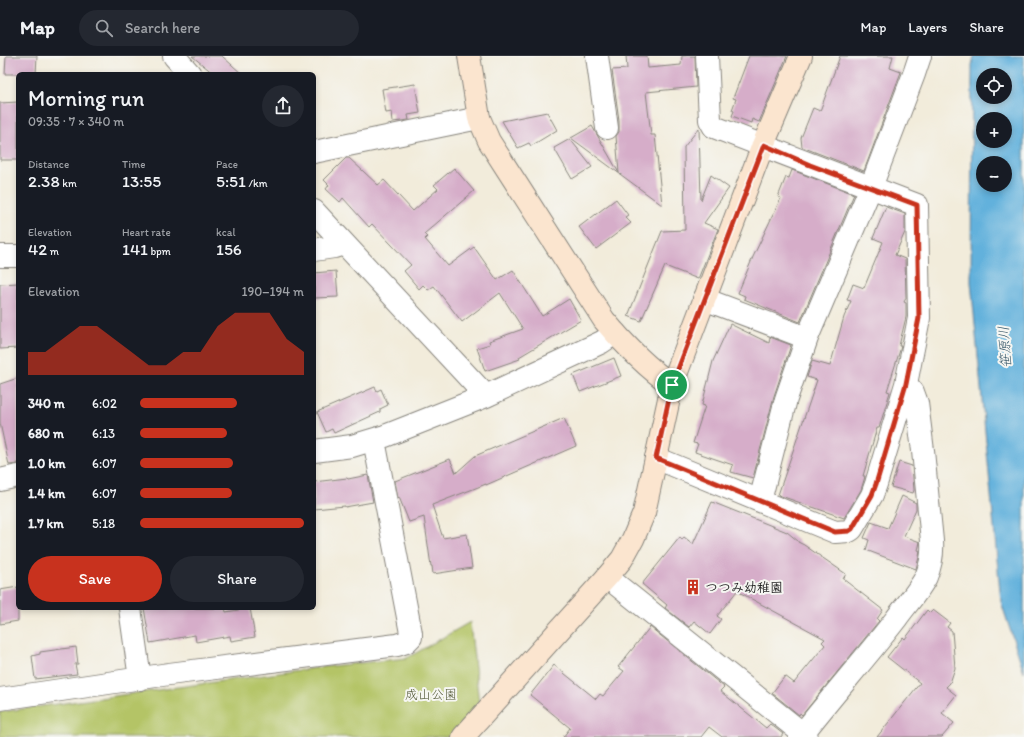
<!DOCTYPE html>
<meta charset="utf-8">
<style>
body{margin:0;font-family:Itim,"Klee One",sans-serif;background:#242831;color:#f1f3f6;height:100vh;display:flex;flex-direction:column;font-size:15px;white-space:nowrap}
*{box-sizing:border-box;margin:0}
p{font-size:13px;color:#9ea1a6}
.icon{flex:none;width:22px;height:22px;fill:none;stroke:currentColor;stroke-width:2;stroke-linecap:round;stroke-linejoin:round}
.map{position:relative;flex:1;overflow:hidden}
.drawer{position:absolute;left:16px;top:16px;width:300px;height:538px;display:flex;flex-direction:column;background:#171b24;border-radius:6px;box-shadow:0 2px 6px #0003}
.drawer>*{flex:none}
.buttons{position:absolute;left:976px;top:12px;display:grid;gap:8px}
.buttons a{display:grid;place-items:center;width:36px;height:36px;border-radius:50%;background:#171b24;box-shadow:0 2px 6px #0003;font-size:20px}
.pin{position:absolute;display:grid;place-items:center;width:34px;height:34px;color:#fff;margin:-17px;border:2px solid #fff;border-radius:50%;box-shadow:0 1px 4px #0007}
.round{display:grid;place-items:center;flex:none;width:42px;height:42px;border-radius:21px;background:#242831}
.summary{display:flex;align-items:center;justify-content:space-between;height:68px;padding:0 12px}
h1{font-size:22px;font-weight:600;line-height:30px}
.figures{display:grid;grid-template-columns:repeat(3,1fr);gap:6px;height:68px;padding:4px 12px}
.figures div{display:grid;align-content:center}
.figures b{font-size:17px;font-weight:600}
.figures small{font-size:11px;font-weight:400}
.figures p{font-size:11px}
.chart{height:112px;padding:8px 12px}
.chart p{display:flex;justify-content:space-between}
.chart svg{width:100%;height:72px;margin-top:4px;fill:#c8321e;opacity:.7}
.cta{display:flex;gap:8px;margin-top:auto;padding:8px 12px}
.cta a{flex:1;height:46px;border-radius:24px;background:#c8321e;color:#fff;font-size:16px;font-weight:600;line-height:46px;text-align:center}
.cta a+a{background:#242831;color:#f1f3f6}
ul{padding:0 12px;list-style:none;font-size:13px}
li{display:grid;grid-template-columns:64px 48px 1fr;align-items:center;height:30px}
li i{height:10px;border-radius:5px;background:#c8321e}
header{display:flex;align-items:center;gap:24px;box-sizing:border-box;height:56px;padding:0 20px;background:#171b24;border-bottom:1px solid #363941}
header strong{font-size:19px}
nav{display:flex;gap:22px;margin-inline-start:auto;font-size:14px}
.search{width:280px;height:36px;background:#242831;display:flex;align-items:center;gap:10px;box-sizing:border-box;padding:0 14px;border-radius:22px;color:#9ea1a6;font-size:15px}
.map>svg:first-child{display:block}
.green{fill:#b4c466;stroke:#687041}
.water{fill:#62b1dc;stroke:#3f667c;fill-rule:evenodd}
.building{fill:#d6adc9}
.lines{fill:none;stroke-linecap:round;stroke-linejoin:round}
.street-casing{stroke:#87847c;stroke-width:24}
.secondary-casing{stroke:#87847c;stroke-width:24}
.street{stroke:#fff;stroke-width:22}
.secondary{stroke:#fbe5cf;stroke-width:22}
.route-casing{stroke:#fff;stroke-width:8}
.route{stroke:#c8321e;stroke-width:5}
.labels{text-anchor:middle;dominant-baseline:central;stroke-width:4;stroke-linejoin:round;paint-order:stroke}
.poi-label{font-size:13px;font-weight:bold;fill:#1c1c1c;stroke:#f6f6f2;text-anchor:start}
.park-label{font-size:13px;fill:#515736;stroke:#f6f6f2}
.water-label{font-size:14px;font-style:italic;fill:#385869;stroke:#f6f6f2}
</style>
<header>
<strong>Map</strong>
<div class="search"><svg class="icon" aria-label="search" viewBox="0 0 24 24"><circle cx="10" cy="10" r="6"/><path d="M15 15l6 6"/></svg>Search here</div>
<nav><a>Map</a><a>Layers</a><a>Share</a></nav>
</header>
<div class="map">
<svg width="1024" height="681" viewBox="0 0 1024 681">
<rect width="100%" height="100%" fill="#f6f6f2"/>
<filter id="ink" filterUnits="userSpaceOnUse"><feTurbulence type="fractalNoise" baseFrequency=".025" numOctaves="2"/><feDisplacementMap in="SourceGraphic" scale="8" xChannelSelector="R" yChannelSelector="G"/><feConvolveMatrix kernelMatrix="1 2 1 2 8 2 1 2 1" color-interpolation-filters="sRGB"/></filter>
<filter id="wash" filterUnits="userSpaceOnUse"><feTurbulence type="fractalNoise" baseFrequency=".012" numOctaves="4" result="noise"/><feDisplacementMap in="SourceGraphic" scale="16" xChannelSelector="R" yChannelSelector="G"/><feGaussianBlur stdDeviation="0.9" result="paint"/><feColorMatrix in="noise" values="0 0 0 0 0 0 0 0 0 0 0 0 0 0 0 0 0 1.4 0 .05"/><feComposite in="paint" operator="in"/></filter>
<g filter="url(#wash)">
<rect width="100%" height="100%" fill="#f2ecdb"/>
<path class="green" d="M470,566L479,647L451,681H0V656L322,611L407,602Z"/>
<path class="water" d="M974,0H1024V616L1001,546L971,226L972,9ZM983,19H1005V41H983ZM983,63H1005V85H983ZM983,107H1005V129H983Z"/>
<g id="blocks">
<path class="building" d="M6,0H37L36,18H5Z
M192,0H222L242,18H214Z
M626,0H647L648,12L681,9L682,0H695L696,31L646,36L651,79H655L662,149L571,82L592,70L619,117L616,80L619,76V64L612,14L627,13Z
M749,0H787L759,66L752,63L751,67L732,60L734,55L732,54L736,43L733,42Z
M840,0H893L890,12L901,16L864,115L802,91L801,82L813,52L820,55Z
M415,28L420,57L408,59L409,64L393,66L392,56L386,57L382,33Z
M18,46V104H0V47Z
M547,56L557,74L531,90L529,87L518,92L502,65Z
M699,72L701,144L711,119L729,132L704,167L718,173L698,223L665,210L641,265L628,260L662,175L685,174L684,91Z
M570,83L592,111L572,123L554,92Z
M346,102H349L378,129L384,124L413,155L438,133L434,129L454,112L474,135L424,178L427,181L425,183L448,210L474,191L497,224L513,214L542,260L569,243L581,264L519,301L520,303L485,315L477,292L490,288L489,285L523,273L500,237L462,266L434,230L428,234L423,229L419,233L404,215L411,209L372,168L369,171L343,142L340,146L326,133L329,129L324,124Z
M792,114L854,138L800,266L744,243L745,240L738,237L753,201L781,142L778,141L786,121L789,122Z
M616,143L628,159L625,161L631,167L596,193L579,171Z
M886,151L905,158V176L895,199L905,203L906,242L904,246L906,247V261L899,290H901L900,294L887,335L890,336L879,372H877L863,420H865L864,424L861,434L844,462L778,439L817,324L807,321L812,305L830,310L844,261L851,245L847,244L853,228L864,232L883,186L873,182Z
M336,215L338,241L314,242V217Z
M18,227V292L0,293V228Z
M730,268L769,287L770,281L791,289L774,340L753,422L731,416L733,409L695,396L698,388L693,387L705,350L702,349L713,305Z
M614,302L621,320L580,336L573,319Z
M18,322V408L9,409L0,367V328Z
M375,331L377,335L381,333L388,349L380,353V356L334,377L332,373L326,376L317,356Z
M564,362L576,390L486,429V428L432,449L443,482L467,478L472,512L433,518L432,510H431L424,461L409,466L399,441L398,442L395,425L450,403L456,417L475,400Z
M899,406L912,410L914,434L913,437L891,431Z
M368,419L373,446L345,451V450L314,453V426L347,422L348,423Z
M902,440L916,447V453L904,480L920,486L918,494L920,495L919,501L916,513L866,494L869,484L864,482L871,466L888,472Z
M712,446L787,476L798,485V486L804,489L846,518L843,523L883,554L877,563L879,565L802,659L800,657L799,659L772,637L785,620L794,627L825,589L822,586L825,583L737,535L717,560L721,563L710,578L694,565L689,571L665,552L667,549L642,528L680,481L682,484L684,481L693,488Z
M18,531V565L0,568V534Z
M144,552H225L226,556L250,552L255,581L231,585L230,580L196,586L195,579L150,587Z
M927,554L930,557L933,554L950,567L947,571L952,575L955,612L950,627L946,631L956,639L942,657L954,667L942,681H877L920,627L887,601L903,581L905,583Z
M650,571L724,631L720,635L766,672L770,668L783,678L781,681H722L709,671L701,681H563L570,672L530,639L554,609L596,643L600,638L603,640L624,615L618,611Z
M76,591L78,608H75L77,618L35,623L32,600L40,598V596Z"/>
</g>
</g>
<g filter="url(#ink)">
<use href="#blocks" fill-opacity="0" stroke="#87847c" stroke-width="1"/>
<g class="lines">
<defs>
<path id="street" d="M174,0L190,18
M597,0L607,72
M314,96L479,62
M314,155L486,340
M314,194L334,191L343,188
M0,200H18
M704,243L807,282
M314,395L352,390L385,380L486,340L602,286L615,277
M656,402L835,476L849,475L852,473L872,439L876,428L906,328L919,262L917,149L714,71L710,64L707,0
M0,424L18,420
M760,445L786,343L807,282L871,131L914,18L920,0
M607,521L807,681
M130,552L140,623
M0,643L169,618L397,589L406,586L411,581V577L374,384
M800,681C831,641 865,603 896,563C906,549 918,536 926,521C931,509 933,498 932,485L923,395L917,347L913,336L906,328"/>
<path id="secondary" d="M469,0L479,62L489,85L604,264C624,288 646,311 672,329
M463,681L607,521L622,503L633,483L644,457L672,329L763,89L801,0"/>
</defs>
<use href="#street" class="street-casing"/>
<use href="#secondary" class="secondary-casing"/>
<use href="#street" class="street"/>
<use href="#secondary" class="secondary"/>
</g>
</g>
<g class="lines" filter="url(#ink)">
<defs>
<path id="route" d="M764,89L810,109L917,149L919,262L906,328L876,428L872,439L852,473L849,475L835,476L656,402L672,329Z"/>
</defs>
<use href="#route" class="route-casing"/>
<use href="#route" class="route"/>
</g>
<defs>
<symbol id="building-bare" viewBox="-9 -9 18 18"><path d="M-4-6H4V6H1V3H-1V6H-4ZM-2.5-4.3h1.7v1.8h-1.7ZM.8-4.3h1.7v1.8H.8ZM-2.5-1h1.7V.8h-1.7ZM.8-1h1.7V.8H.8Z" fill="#c8321e" stroke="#f6f6f2" stroke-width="2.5" paint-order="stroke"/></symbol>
</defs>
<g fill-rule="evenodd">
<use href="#building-bare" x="682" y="520" width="22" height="22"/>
</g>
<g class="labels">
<g class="poi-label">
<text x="705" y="531">つつみ幼稚園</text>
</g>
<g class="park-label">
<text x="431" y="638">成山公園</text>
</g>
<g class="water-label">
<text transform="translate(1005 291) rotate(-94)">笹原川</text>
</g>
</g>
</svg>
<div class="buttons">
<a><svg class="icon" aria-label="locate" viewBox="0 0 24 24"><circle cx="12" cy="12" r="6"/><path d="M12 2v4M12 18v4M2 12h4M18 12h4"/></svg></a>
<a>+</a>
<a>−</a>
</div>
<div class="pin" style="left:672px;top:329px;background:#1e9e55"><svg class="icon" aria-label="arrive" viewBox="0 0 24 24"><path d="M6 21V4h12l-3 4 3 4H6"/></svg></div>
<section class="drawer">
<div class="summary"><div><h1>Morning run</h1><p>09:35 · 7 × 340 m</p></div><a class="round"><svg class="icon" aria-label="share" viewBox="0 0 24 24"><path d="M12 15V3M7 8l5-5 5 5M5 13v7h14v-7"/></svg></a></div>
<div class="figures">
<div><p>Distance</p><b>2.38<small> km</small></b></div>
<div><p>Time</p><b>13:55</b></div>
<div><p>Pace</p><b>5:51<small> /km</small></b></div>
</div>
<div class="figures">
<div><p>Elevation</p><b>42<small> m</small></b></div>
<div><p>Heart rate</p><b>141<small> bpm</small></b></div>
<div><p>kcal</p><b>156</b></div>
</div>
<div class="chart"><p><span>Elevation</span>190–194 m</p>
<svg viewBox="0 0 160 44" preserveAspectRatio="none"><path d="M0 44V30L10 30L20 22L30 14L40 14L50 22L60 30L70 38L80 38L90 30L100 30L110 14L120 6L130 6L140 6L150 22L160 30V44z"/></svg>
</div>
<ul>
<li><b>340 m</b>6:02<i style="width:59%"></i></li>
<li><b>680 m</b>6:13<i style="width:53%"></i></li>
<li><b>1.0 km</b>6:07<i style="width:57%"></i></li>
<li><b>1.4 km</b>6:07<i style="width:56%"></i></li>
<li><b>1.7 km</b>5:18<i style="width:100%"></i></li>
</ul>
<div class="cta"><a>Save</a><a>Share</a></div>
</section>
</div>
